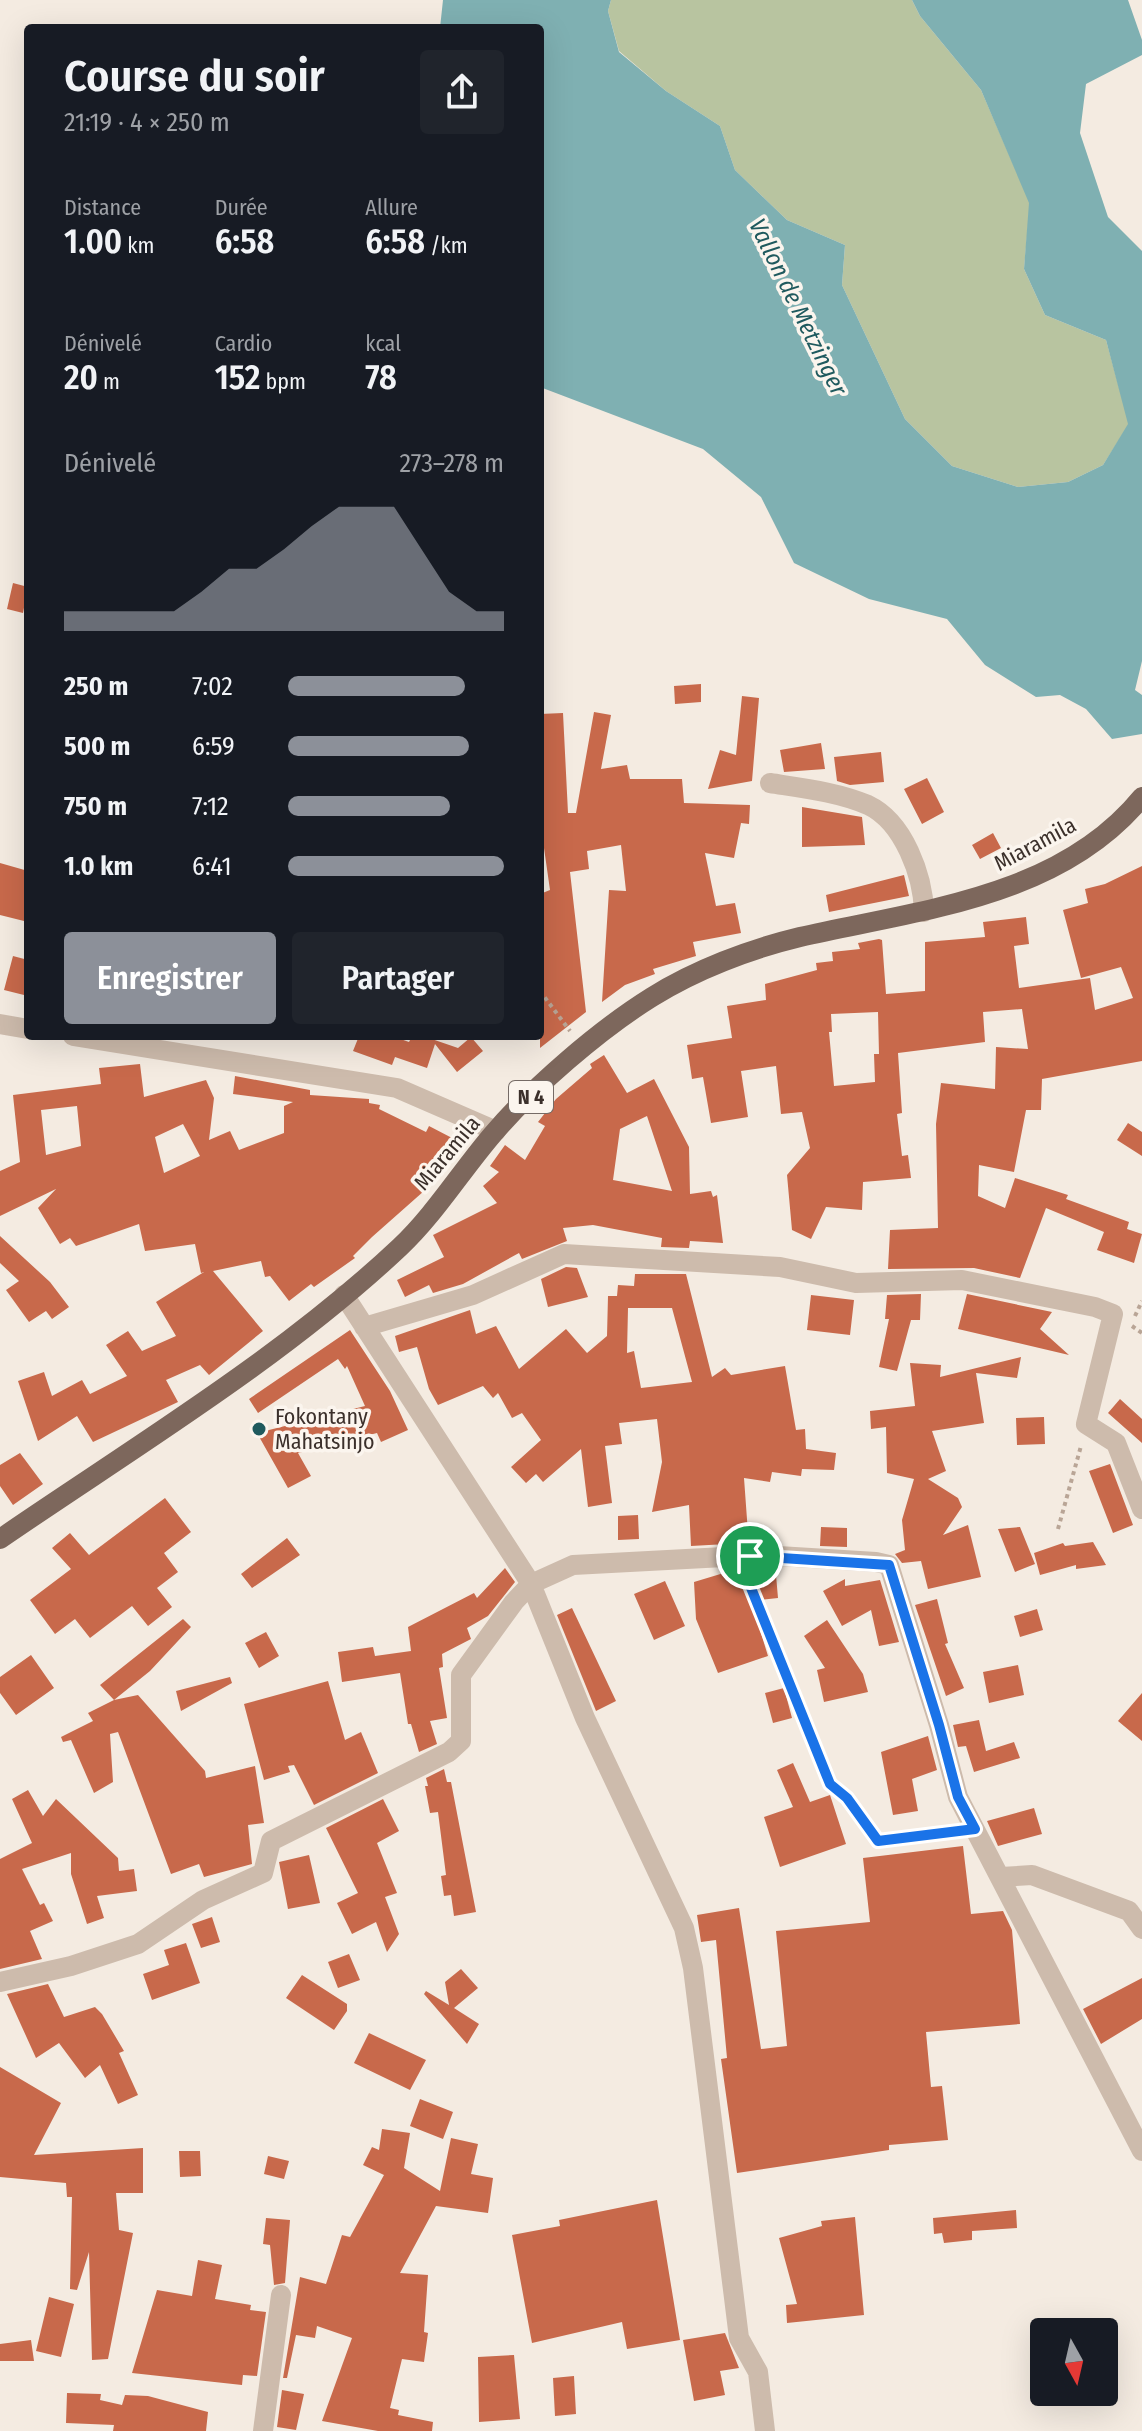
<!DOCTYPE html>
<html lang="fr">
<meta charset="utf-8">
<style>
body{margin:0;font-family:"Fira Sans Condensed",sans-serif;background:#20242c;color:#f1f3f6;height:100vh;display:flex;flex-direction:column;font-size:30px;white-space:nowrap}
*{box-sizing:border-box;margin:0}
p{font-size:26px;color:#9ea1a6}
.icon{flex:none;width:44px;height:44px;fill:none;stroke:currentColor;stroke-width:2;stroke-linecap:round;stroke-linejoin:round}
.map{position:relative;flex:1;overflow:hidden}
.drawer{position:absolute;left:24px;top:24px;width:520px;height:1016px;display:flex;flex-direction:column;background:#171b24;border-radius:8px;box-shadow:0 8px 32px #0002}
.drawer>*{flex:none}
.needle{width:52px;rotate:172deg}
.controls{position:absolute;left:1030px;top:2318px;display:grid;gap:16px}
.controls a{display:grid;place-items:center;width:88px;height:88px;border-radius:8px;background:#171b24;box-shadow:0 8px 32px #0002;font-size:40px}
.pin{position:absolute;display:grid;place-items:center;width:68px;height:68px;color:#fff;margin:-34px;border:4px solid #fff;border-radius:50%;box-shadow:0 2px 8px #0007}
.round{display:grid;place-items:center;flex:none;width:84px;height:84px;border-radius:8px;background:#20242c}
.head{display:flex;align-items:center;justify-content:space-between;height:136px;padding:0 40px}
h1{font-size:44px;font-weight:600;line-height:60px}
.metrics{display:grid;grid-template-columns:repeat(3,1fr);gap:12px;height:136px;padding:8px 40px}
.metrics div{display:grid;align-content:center}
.metrics b{font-size:34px;font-weight:600}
.metrics small{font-size:22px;font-weight:400}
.metrics p{font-size:22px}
.chart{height:224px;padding:16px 40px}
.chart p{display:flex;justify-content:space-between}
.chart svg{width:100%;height:144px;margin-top:8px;fill:#8c9099;opacity:.7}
.cta{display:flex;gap:16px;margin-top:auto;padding:16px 40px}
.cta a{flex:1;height:92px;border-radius:8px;background:#8c9099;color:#fff;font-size:32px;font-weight:600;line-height:92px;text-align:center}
.cta a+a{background:#20242c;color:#f1f3f6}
ul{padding:0 40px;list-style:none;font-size:26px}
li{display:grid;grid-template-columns:128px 96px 1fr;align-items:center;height:60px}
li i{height:20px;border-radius:10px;background:#8c9099}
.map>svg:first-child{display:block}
.green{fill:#b8c4a0}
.water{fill:#7fb0b2}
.building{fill:#c8694b;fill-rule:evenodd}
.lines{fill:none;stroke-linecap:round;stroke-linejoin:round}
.path{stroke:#b9a596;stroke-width:4;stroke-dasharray:4 4;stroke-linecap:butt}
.street{stroke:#cdbbac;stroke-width:20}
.primary{stroke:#7d675c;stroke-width:20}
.route-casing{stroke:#fff;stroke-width:16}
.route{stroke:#1a73e8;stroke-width:10}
.poi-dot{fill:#1f5a5e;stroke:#fbf5ee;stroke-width:3}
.labels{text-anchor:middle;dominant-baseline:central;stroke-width:7;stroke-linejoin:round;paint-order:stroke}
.shield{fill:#fbf5ee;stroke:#756b66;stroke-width:2}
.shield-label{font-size:20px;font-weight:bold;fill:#3b302b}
.street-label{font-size:22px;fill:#3b302b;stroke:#fbf5ee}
.poi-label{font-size:22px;fill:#3b302b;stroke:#fbf5ee;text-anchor:start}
.water-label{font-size:24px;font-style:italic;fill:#1f5a5e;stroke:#fbf5ee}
</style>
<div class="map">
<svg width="1142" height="2431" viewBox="0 0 1142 2431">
<rect width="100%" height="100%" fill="#f4ebe1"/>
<path class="green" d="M611,0H912L920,16L981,90L1030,203L1024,269L1045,315L1106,340L1129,424L1103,465L1068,482L1018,487L952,466L905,419L842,285L845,245L787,220L735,170L720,126L666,91L619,51L608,11Z"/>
<path class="water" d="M443,0H611L608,11L619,52L666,91L720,126L735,170L787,220L845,245L842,285L905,419L952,466L1018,487L1068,482L1103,465L1128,424L1106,340L1045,315L1024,269L1029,203L981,90L920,16L912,0H1128L1142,40V55L1086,84L1080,133L1108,217L1142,251V661L1135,690L1142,695V734L1112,739L1086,709L1060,695L1036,697L985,665L947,619L869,599L794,563L761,497L703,449L540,387V28H440Z"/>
<path class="building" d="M13,583L28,587L23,613L7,609Z
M701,684V702L675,704L674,686Z
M742,696L759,698L752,781L708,789L720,750L736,755Z
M594,712L611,715L601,769L627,765L630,779H682L684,803L750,805L749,824L741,823L734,858L705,853L716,906L735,903L741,933L693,942L696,956L653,969L655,974L625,985L602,1002L609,890L626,891L621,845L587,851L589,869L570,872L586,1012L540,1048V894L550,890L544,848L540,849V714L563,713L568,813H576Z
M821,743L825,769L784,772L780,750Z
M881,752L884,782L850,785L837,781L834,757Z
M927,778L944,812L922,824L904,789Z
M802,807L862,817L865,845L802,847Z
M993,833L1001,848L980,859L972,845Z
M0,863L28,871V922L0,915Z
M1142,866V1061L1042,1079L1041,1110H1026L1014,1172L979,1165L978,1196L1005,1208L1015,1178L1068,1195L1066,1199L1129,1222L1127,1229L1142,1234L1134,1263L1097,1250L1104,1232L1046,1208L1020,1278L974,1268L888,1269L890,1230L938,1228L936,1124L941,1083L995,1089L996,1047L1028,1049L1022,1009L983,1012L985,1042L898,1053L902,1113L897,1114L902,1156L908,1155L911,1178L863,1182L862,1210L826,1207L811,1239L792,1230L787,1175L810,1148L802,1112L781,1114L776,1066L741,1071L748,1117L711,1123L703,1077L692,1079L687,1045L732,1038L727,1006L766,1000L765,984L817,970L816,963L833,961L832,952L860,949L858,943L879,939L882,940L886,994L925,991V942L985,937L983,922L1026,917L1029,944L1014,946L1019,988L1090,978L1095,1010L1133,998L1121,967L1081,978L1063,910L1088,903L1085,889L1105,884ZM878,1012L879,1054H874L875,1082L834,1086L829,1032H832L831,1014Z
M904,875L909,896L829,912L826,895Z
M13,956L28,960V996L4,990Z
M359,1036H392L409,1042L412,1036H423L458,1048L471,1037L483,1051L457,1072L435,1044L427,1068L395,1057L392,1065L353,1051Z
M604,1055L627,1093L654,1079L689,1147L690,1194L711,1191L713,1197L717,1195L723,1243L690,1241L689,1248L661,1247L662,1238L593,1225L563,1228L567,1241L522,1259L519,1253L463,1284L433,1293L429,1285L405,1297L397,1280L444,1257L433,1235L497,1203L483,1186L499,1172L490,1166L505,1145L525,1160L545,1126L538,1122L556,1099L592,1068L590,1064ZM647,1116L672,1191L613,1180L620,1129Z
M140,1064L144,1097L206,1080L214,1098L209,1140L230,1131L239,1150L284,1133V1106L293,1102L233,1094L235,1076L310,1090V1095L369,1099V1103L380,1105L379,1109L426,1132L429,1126L454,1139L424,1191L372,1237L353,1256L355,1258L314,1287L311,1284L289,1301L270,1276L265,1277L261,1261L213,1271L263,1331L209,1375L200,1365L166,1380L178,1402L93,1442L77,1416L38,1441L18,1381L44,1372L52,1396L82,1380L90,1394L127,1376L106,1345L128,1331L142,1351L176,1336L156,1302L204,1272L201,1273L195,1244L145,1251L139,1224L76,1246L70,1238L60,1244L38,1208L56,1189L0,1216V1171L20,1162L13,1095L101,1084L99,1068ZM77,1106L81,1146L46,1155L41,1110ZM183,1124L200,1156L164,1173L155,1137Z
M1128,1123L1142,1132V1156L1117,1140Z
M0,1236L50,1282L69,1307L52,1319L46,1311L29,1322L6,1290L19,1281L0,1263Z
M566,1267L577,1268L588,1297L548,1307L541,1279Z
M635,1274H686L712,1377L725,1368L731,1375L785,1366L796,1430L805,1429L806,1449L836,1453L834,1470L802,1469L801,1476L772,1472L770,1482L744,1478L748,1533L724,1536L727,1544L691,1546L689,1505L652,1512L662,1462L657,1419L619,1423L622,1444L605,1446L612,1503L588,1507L581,1449L543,1482L536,1474L526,1483L511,1467L541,1440L522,1413L512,1418L498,1393L493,1398L483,1386L438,1405L429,1389L417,1347L399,1352L395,1336L470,1310L476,1334L496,1326L519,1369L566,1329L587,1353L607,1336L608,1296H617L618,1285L634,1286ZM628,1308H672L692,1382L641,1388L634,1351L627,1353Z
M921,1294L920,1320H911L897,1371L879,1367L889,1319H885L887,1295Z
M967,1294L1052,1312L1040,1329L1069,1355L958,1329Z
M811,1295L854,1300L850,1335L807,1330Z
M350,1330L390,1391L408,1430L381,1442L377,1433L298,1453L311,1476L288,1488L257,1433L365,1406L347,1366L345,1369L338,1359L258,1413L249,1399Z
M1021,1357L1017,1378L976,1373L984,1423L932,1431L946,1471L928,1479L958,1498L962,1507L943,1535L968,1525L981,1577L928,1589L921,1561L902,1563L895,1554L905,1550L902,1520L914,1479L887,1473L886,1427L871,1429L870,1411L915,1406L910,1363L941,1365L940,1377Z
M1120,1399L1142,1419V1443L1108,1413Z
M1044,1417L1045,1444L1017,1445L1016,1418Z
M20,1453L43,1484L13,1505L0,1486V1465Z
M1110,1464L1133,1525L1113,1533L1089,1471Z
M165,1498L191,1532L164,1553L178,1572L157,1588L172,1607L148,1626L132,1606L90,1638L75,1619L55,1634L30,1600L71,1569L52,1548L70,1533L89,1555Z
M638,1515L639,1539L618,1540V1516Z
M821,1527L847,1528V1547L820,1546Z
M1020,1527L1035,1564L1015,1572L998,1529Z
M287,1538L300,1555L252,1588L241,1574Z
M1093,1542L1106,1565L1076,1569V1565L1040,1575L1034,1553L1063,1543L1065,1546Z
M505,1568L515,1582L488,1616L467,1628L471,1639L442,1654L443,1667L439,1668L447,1718L430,1721L437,1744L419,1752L411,1724H408L400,1673L342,1682L338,1652L373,1647L375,1656L411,1651L408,1627L474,1593L477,1598Z
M737,1569L740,1578L776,1575L778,1598L751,1601L768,1656L718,1673L696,1619L694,1582Z
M845,1579V1586L880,1580L899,1642L879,1646L871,1610L842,1626L823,1591Z
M665,1581L685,1626L654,1640L634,1594Z
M937,1599L948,1643L945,1644L964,1688L946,1696L915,1605Z
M572,1608L616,1701L596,1711L557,1615Z
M1037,1609L1043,1630L1020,1637L1014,1616Z
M183,1619L191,1627L150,1671L114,1700L138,1695L205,1771L206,1778L255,1766L264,1823L248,1825L252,1864L204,1877L199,1864L171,1874L118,1732L110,1734L113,1782L94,1793L71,1740L63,1742L61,1737L93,1721L88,1713L114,1700L100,1685Z
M827,1620L863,1674L868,1692L824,1702L817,1670L825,1668L804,1636Z
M266,1632L279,1656L259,1668L245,1643Z
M31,1655L54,1688L16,1715L0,1693V1677Z
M1018,1665L1024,1695L989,1703L983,1672Z
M230,1677L232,1683L181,1711L176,1691Z
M328,1681L345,1740L361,1732L378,1773L314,1805L294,1765L288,1766L290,1772L264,1780L244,1704Z
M784,1688L792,1718L773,1723L765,1693Z
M1142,1693V1741L1118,1721Z
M979,1720L986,1751L1014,1742L1020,1758L974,1772L966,1746L958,1747L953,1725Z
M928,1736L937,1770L912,1779L918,1811L893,1815L881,1752Z
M793,1763L810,1802L830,1795L846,1844L780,1867L764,1817L793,1807L777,1770Z
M444,1769L447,1782H451L476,1912L454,1916L451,1895L444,1896L441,1876L446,1875L438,1812L430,1813L425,1786H428L426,1778Z
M28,1790L43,1816L56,1799L118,1858L119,1871L134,1869L137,1891L97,1896L104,1918L87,1924L71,1874V1853L22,1869L40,1905L44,1903L53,1921L30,1931L42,1959L0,1969V1859L32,1843L12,1799Z
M383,1799L399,1831L377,1843L397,1893L385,1897L399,1934L387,1952L376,1922L352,1934L337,1903L358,1893L326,1828Z
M1034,1808L1042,1834L998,1846L987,1821Z
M963,1846L971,1914L1003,1911L1012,1930L1020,2024L926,2032L931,2087L942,2086L948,2140L889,2145V2150L737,2173L721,2059L727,2058L716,1940L701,1942L697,1915L739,1908L761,2049L787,2046L776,1931L870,1922L863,1858Z
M309,1855L320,1903L288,1909L279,1862Z
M212,1917L220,1942L201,1948L192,1924Z
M186,1943L200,1983L152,2000L143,1974L169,1965L164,1950Z
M349,1954L360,1980L338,1988L328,1962Z
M461,1969L478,1988L454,2008L479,2024L467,2044L424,1994L426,1991L449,2005L445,1982Z
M302,1975L347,2004V2011L334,2030L286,1998Z
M1142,1978V2019L1101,2044L1083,2009Z
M48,1984L64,2017L95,2007L102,2014L124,2051L119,2053L138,2095L118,2104L100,2065L85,2078L59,2043L36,2058L7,1994Z
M369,2033L426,2060L410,2090L354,2063Z
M0,2067L61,2103L34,2155L143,2148V2193H116L119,2230L133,2233L108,2359L92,2360L89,2252L77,2290L70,2289L72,2197H67L66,2183L0,2177Z
M420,2099L453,2112L443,2139L410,2126Z
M382,2129L410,2133L404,2168L440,2191L451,2138L478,2144L471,2174L493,2178L488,2213L436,2206L400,2273L428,2275L424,2332L428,2333L424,2362L402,2359L390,2408L399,2410L398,2415L433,2422L432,2431H378L322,2421L352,2338L317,2326L315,2338L296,2335L287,2378H283L300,2277L326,2284L342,2235L350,2237L384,2175L363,2165L372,2147L379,2150Z
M179,2151H200L201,2176L180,2177Z
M268,2156L289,2161L284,2179L264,2174Z
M657,2200L680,2340L627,2349L622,2322L532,2343L512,2235L560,2226L559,2220Z
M1016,2210L1017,2228L972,2231V2240L944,2243L942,2233L934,2234L933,2218Z
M855,2217L864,2315L787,2323L786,2305L797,2304L779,2238L822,2226L821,2221Z
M266,2218L290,2220L285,2283L274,2285L270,2245L263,2244Z
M198,2260L222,2265L215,2299L251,2305L250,2310L266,2312L257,2376L243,2375L242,2385L132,2373L157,2290L192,2296Z
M49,2297L74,2304L61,2357L36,2351Z
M725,2333L739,2368L720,2371L725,2395L694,2401L683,2340Z
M31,2340L34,2361H0V2344Z
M514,2355L520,2419L479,2422L478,2357Z
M574,2376L576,2414L555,2416L553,2378Z
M282,2390L304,2394L296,2430L277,2427Z
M67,2393L101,2394L100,2400L122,2405L125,2395L148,2396L208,2412L206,2431H113L114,2425L66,2423Z"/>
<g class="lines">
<path class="path" d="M540,991L570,1031
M1135,1316L1142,1301
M1132,1326L1142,1333
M1058,1529L1081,1446
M748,1574L830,1784L847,1798L878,1841L952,1832"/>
<path class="street" d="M770,783C802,788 838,792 868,805C904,822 923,876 924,912
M0,1024L28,1029
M73,1036L397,1088L496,1131
M344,1295L531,1584L585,1718L684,1928L693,1968L739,2338L758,2372L765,2431
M364,1327L473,1295L564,1254L780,1267L856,1283L962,1280L1095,1307L1113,1314L1086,1424L1116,1443L1142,1509
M1001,1877L1032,1875L1129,1911L1142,1929
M0,1982L71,1966L138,1944L203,1900L263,1873L271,1841L449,1752L461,1741V1675L514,1602L531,1584L573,1565L762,1555L876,1562L889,1565L939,1725L958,1797L1142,2151
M263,2431L281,2295"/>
<path class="primary" d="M0,1539C134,1447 281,1359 400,1247C435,1214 462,1170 493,1134C533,1087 599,1030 652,997C695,970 750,949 800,937C918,910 1060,898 1142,797"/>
</g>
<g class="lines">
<defs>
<path id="route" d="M750,1556L889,1565L939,1725L958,1797L975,1829L878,1841L847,1798L830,1784L747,1578Z"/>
</defs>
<use href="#route" class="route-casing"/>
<use href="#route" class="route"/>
</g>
<circle class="poi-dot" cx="259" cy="1429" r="8"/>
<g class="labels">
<rect class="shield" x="509" y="1081" width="44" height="32" rx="6"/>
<g class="shield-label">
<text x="531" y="1097">N 4</text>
</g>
<g class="street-label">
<text transform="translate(1035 844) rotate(-28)">Miaramila</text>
<text transform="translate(447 1153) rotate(-50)">Miaramila</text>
</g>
<g class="poi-label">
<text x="275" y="1416">Fokontany<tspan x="275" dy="25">Mahatsinjo</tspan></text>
</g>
<g class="water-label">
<text transform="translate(798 307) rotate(64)">Vallon de Metzinger</text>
</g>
</g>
</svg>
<div class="controls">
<a><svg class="needle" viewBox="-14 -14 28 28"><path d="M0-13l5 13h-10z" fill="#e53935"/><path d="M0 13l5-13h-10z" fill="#9ea1a6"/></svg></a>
</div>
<div class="pin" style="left:750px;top:1556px;background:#1e9e55"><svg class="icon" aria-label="arrive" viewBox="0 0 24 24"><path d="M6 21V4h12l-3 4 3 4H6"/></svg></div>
<section class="drawer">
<div class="head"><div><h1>Course du soir</h1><p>21:19 · 4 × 250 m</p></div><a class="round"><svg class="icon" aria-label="share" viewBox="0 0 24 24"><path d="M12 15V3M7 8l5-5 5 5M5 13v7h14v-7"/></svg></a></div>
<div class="metrics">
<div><p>Distance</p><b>1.00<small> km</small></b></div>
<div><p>Durée</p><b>6:58</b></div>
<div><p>Allure</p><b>6:58<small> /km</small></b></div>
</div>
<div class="metrics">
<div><p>Dénivelé</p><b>20<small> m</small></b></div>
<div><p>Cardio</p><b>152<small> bpm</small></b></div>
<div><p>kcal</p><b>78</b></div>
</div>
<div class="chart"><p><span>Dénivelé</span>273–278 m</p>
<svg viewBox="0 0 160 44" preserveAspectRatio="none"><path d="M0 44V38L10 38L20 38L30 38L40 38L50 32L60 25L70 25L80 19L90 12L100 6L110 6L120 6L130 19L140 32L150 38L160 38V44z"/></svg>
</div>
<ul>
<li><b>250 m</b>7:02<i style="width:82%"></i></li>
<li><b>500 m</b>6:59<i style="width:84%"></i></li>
<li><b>750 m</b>7:12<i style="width:75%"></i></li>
<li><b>1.0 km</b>6:41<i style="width:100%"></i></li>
</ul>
<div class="cta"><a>Enregistrer</a><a>Partager</a></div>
</section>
</div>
